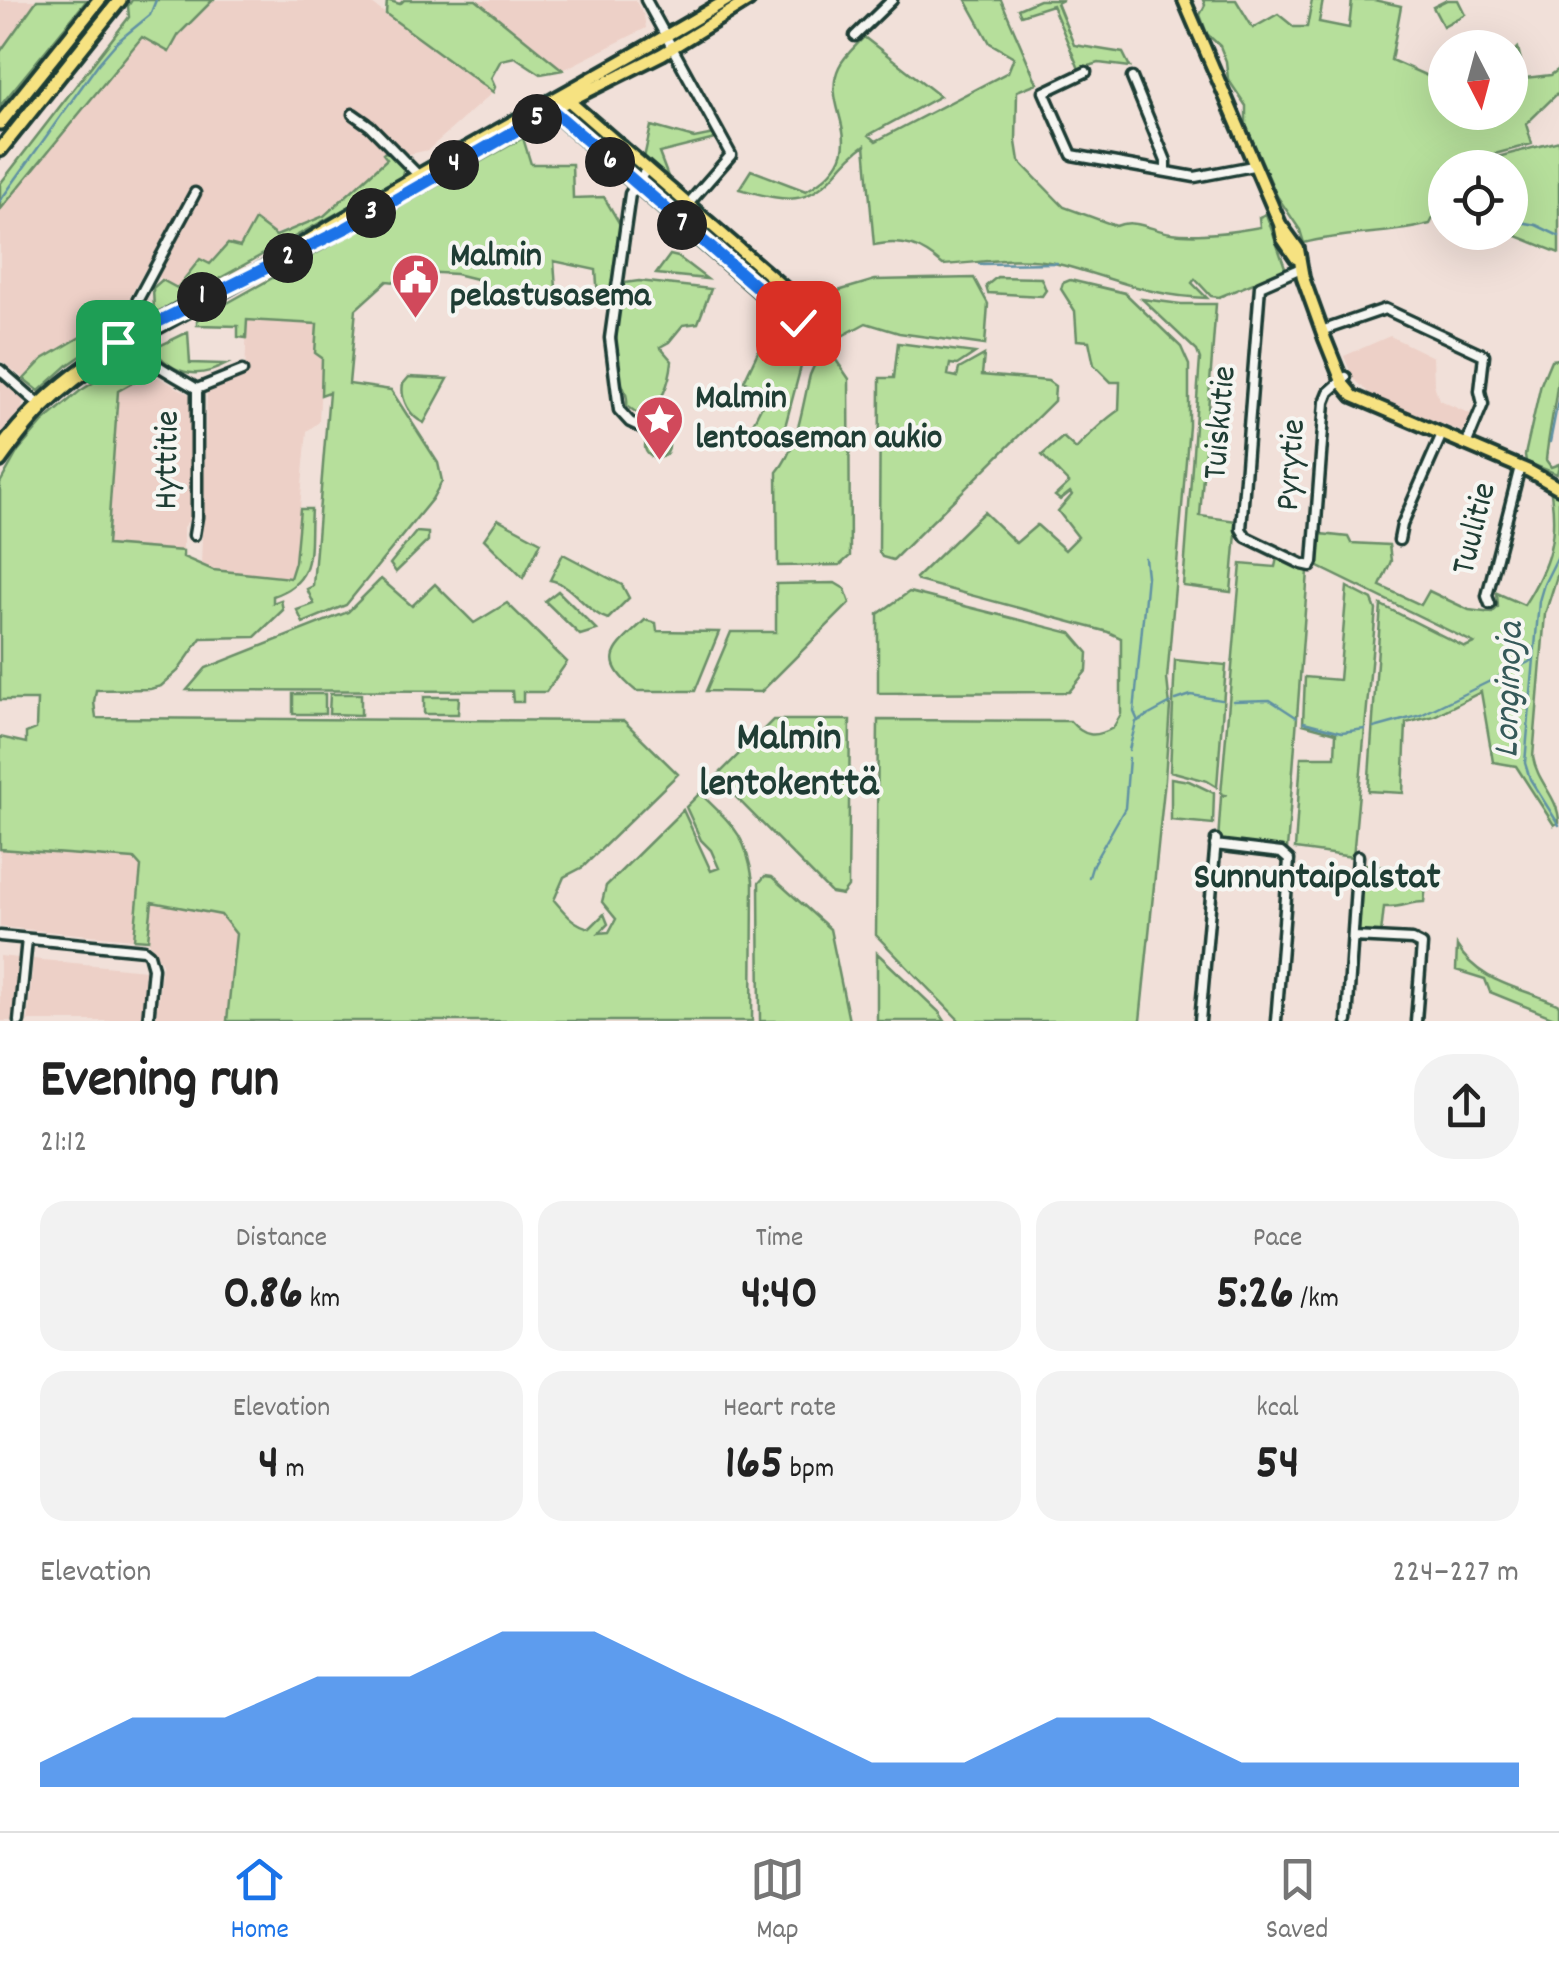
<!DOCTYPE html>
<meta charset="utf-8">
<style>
body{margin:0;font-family:Dekko,sans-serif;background:#f2f2f2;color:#222;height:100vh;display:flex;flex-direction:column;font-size:38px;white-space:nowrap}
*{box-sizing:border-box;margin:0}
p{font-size:32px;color:#767676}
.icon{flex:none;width:55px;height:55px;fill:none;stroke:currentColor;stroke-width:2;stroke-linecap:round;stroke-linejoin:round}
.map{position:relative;height:1021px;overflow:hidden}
.side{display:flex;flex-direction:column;background:#fff;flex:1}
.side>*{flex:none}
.needle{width:65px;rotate:174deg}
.tools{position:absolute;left:1428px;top:30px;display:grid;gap:20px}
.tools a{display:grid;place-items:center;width:100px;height:100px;border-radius:50%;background:#fff;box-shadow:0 10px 40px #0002;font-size:50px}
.pin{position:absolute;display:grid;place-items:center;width:85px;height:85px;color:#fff;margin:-42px;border-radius:20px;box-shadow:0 5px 15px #0006}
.km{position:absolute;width:50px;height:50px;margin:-25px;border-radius:50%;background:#222;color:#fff;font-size:28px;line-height:50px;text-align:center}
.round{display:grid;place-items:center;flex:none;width:105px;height:105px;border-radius:40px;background:#f2f2f2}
.head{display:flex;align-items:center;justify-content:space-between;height:170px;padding:0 40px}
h1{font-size:55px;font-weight:700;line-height:75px}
.figures{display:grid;grid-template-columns:repeat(3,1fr);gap:15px;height:170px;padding:10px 40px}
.figures div{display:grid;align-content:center;border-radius:25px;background:#f2f2f2;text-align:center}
.figures b{font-size:50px;font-weight:700}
.figures small{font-size:28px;font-weight:400}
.figures p{font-size:28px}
.chart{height:280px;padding:20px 40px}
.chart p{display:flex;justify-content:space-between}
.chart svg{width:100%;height:180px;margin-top:10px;fill:#1a73e8;opacity:.7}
.menu{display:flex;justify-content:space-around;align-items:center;height:140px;border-top:2px solid #e0e0e0;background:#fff;font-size:28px;color:#767676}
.menu a{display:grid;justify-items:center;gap:5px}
.menu .active{color:#1a73e8}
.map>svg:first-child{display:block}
.built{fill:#edd0c7}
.green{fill:#b6df9b;stroke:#6a8e68;stroke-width:2.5}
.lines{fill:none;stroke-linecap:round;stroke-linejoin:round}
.stream{stroke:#6092a3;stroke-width:2.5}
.minor-casing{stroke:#1f3d34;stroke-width:15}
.major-casing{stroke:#1f3d34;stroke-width:18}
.highway-casing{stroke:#1f3d34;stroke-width:19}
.minor{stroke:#f6f6f2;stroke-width:8}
.major{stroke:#f6e281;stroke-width:10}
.highway{stroke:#f6e281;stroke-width:11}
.route-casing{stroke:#fff;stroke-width:20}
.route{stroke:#1a73e8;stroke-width:12}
.labels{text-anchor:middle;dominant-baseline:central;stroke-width:8;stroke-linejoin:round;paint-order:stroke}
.poi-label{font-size:35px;font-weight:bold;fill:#1f3d34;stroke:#f6f6f2;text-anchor:start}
.street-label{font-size:35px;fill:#1f3d34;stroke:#f6f6f2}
.water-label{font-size:38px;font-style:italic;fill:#355959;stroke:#f6f6f2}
.neighbourhood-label{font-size:38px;font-weight:bold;fill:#1f3d34;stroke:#f6f6f2}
.quarter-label{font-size:40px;font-weight:bold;fill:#1f3d34;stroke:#f6f6f2}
</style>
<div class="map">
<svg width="1559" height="1021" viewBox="0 0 1559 1021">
<rect width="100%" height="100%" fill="#f1e0d9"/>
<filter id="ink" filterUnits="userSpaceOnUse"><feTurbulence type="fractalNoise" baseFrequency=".01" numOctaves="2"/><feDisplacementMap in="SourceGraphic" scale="20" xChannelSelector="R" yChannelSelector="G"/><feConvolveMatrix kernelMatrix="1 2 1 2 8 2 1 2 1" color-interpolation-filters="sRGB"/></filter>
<g filter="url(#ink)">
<path class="built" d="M0,0H37L0,52Z
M213,0H373L372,4L493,92L428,150L387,159L324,216L240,247L210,264L200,260L177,288L145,269L124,308L43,359L24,379L0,360V210L142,36L169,52L179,34Z
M476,0H635L644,16L646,28L563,70Z
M253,319L317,323L315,353L322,358L319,422L307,431L295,562L290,578L213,570L201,565L207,393L245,375L247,320Z
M1390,336L1433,357L1434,384L1439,400L1473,415L1465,433L1372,396L1353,378L1344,356Z
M151,373L189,394L193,402L191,518L183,527V551L107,545L118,391Z
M0,376L24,397L22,411L0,437Z
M0,849L133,859L141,867L134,939L0,927Z
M152,902L221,915L236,933L227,1021H156L162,964L148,940Z
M0,956L18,958L12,1021H0Z
M33,959L145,970L141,1021H28Z"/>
<path class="green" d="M37,0H87L0,106V52Z
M132,0H213L179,34L169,52L142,37L0,210V184L129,17L128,6Z
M387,0L400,4L404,0H476L563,70L541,74L515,57L501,60L491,78L495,87L493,92L386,14Z
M966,0H1001L1037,83L1017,91L1016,142L1019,161L1064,207L1116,226C1134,218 1152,230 1171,233C1199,237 1232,232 1260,227L1259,217L1266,214L1286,270L1219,297L1211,296L1195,279L1192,283L1207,298C1148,297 1109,276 1054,263C1020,255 978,263 943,265C921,246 904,239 874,245L865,145C852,154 845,162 836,173C804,210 780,199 739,189L751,170L806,191C881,147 818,111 839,67C844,56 856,46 864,37L940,96L869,135L876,141L1008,72L1014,57L990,43Z
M1039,0H1063L1057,3L1074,45L1123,53L1130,67L1099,63L1079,69L1052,5L1021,15L1018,9Z
M1203,0H1236L1253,28L1278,14L1294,27H1307L1312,0H1323L1319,22L1349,28L1352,0H1374L1401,6L1391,60L1432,78L1445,80V112H1510V56L1518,48L1525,78L1551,75L1559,69V92L1526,124L1532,144L1491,155L1468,167L1445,168V195L1430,224C1388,235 1346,232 1304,243L1300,230L1277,196L1246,125V106L1228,79L1226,61L1220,46L1207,34L1200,15L1205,5Z
M1447,0H1458L1465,14L1443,26L1433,7Z
M651,126L694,138L719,133V138L659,153L670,182L644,158Z
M523,138L531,164H572L573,198L604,197L621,226L611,289L598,299L596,270L554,261L557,302L509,303L476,279L456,274L422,272L405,283L387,281L356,309L349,384L391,390L438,463L442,481L432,499L346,605L303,623L297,610L314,604L307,589L313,586L329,392L321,395L322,358L315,353L317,324L247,320L246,338L238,337V326L197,325V320Z
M1559,141V253L1509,233L1510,168L1472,167L1486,160Z
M389,149L404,165L402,177L397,180L159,312L154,310L153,288L162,280L177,288L200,259L210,264L228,244L240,247L255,220L276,236L324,216L387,159L383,154Z
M670,255L678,257L707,279L656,274Z
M997,277L1041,278L1046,290L1042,296L988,293L986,286Z
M974,278L988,304L985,345L899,333L866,323L842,336L811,329L783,434L775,437L752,425L768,393L744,381L774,318L797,337L821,311L800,291L819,288L817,293L821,296L875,280Z
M1070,280L1125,293L1181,347L1189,365V426L1167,679L1170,706L1165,779L1140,1021H960L876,935L878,720L1070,721C1084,737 1095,738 1113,728L1121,714V638L1108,632L918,581L916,578L984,512L1016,543L1037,525L1065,550L1078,537L1058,511L1072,495L1070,492L1060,500L1055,496L1069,483L1042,455L1063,437L1076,449C1089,435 1104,420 1119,410L1120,382H1111L1094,365L1089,341L1077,340L1075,311L1061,289L1063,283Z
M639,281L711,289L698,323L683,325L669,342L660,347L672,361C670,382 662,405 643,417L627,406C629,391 618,382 616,367C614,338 619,311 624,283Z
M1142,299L1181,304H1216L1200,516L1237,521L1231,592L1183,586L1200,359L1197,351Z
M123,312L119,330L68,365L39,391L24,379L43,359Z
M188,332L190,363L227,364C201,378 176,377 156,352L157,347Z
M898,343L975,353L957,365L950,364L948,375L957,377L959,369L984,355L982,375L1048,381L1055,386L1054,401L893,560L882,557L879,552L880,378H894Z
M826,359L836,360L849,379L850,556L840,565L778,566L777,472C798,447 802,407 810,375L814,366Z
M1559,359C1559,393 1549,426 1546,460L1551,467L1559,464L1557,474L1526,462L1525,455L1541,384L1551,360Z
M123,364L143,367L141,378L118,391L107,545L183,551V557L213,570L290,578L295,562L300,509H311C308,550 318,581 273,596V603L281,600L283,610L255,637L201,638L178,671L161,686L150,689L96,690L94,702L96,718L624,721L678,774L583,867L564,877L554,900C566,914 573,924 590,928L604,914L608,924L599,933L609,932L616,919L602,902L606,886L683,810L711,871L719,868L711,850L701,840L686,807L700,793C732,825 746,833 753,881L752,1021H227L236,934L221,915L152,902L148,940L134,939L141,867L134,859L0,849V737L26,743V733L36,729L37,700H0V483L18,451L43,422L80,391Z
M409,377L448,379L424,423C410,417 400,399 403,384Z
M645 446a12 12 0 1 1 24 0a12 12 0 1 1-24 0Z
M1550,488L1559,493V570L1545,614L1533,757C1537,782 1559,798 1559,822L1554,825L1516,766L1493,762L1481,692L1434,716L1406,723L1403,793L1368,791L1381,605L1465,647L1474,643L1317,566L1320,534L1348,537L1351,543L1389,545L1391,561L1380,586L1421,605L1429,591L1469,610L1492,613L1498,607L1497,593L1524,605C1549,566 1559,536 1550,488Z
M498,519L541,542L523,578L484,539Z
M416,532L428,533V541L396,572L390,564Z
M563,554L622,585L629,598L608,619C585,612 573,584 550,580Z
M1277,558L1308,571L1287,850L1220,844L1218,841L1221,797L1225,795L1221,794L1241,564L1275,567Z
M381,579L412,606L435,584L474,623L507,603L567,662L546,692H523V702H513L512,691L187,690L206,668L348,612Z
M835,583L845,589L850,603L761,692L706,691L731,632H776V584Z
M1347,587L1372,600L1376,610L1353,857L1295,849L1301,757H1335L1336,733L1303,724L1305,677L1339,680Z
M558,591L597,630L580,635L545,601Z
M909,592L1071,633L1088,653L1087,670L1069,692L878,693V614Z
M645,620L656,623L657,631L719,632L695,691H636C596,658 615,649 645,620Z
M1175,660L1226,665L1217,787L1207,781L1170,771Z
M293,694H325V714H293Z
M330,694H361V715L329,714Z
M424,697H459L458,714H424Z
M773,720H850L848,887L842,895L831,893L716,777Z
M1171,778L1189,781L1214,793L1213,824L1171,820Z
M1363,864L1428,871L1424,902C1409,902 1402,908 1384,907L1381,934L1358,933Z
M765,876L772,877L830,929L849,1021H760L759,883Z
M1457,946C1480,984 1522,987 1559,1005V1020L1490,992L1485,979L1456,970Z
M877,953L939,1012L945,1021H877Z"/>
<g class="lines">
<path class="stream" d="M0,201L98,64L117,42L150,15L156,0
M1510,220L1536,225L1559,236
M979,264L1057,263
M1550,442L1559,396
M1559,554L1544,584L1539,601L1525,763L1530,779L1559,825
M1176,700L1191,695L1221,700
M1233,701L1270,700L1296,717
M1138,721L1134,712L1147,576L1145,558
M1304,722L1342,732L1365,729
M1374,728L1421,715L1533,660
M1129,750L1136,722L1171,703
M1089,877L1093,864L1125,808L1129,758"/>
<defs>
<path id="minor" d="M646,0L731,155L675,219
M855,36L892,0
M1086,72L1044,92L1072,155L1195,177L1253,166
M1132,78L1166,161V171
M353,114L370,126L422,179
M646,170L630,194L610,338L619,410L630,422L647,430
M1301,268L1260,286L1241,529L1246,537L1302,564L1311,566L1313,562L1325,402L1329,392L1346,377
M1324,330L1385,309L1484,355L1480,391L1483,404L1466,445
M0,370L40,405
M197,389L242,371
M194,535L197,517V389C163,367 137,363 128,318L195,193
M1399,540L1402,525L1442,434
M1490,604L1487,596L1520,467
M1215,845L1281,853L1289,860L1276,1021
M0,936L144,950L149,954L153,968L148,1021
M1354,937L1412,940L1422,945L1416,1021
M19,1021L27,939
M1200,1021L1216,840
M1347,1021L1358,856"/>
<path id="major" d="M1184,0L1280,224L1283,239L1296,258
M545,105L793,321L798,323L806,320L808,311L805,306L562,95
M1280,224L1298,249L1303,278L1325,339L1343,384L1353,396L1529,471L1559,488
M301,251L568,101L662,54L749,0
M0,449C52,379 120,341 196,300
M0,461C13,443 27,424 43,408C105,346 194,312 267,266C416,171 575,91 727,0"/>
<path id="highway" d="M0,123L99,0
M0,150L120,0"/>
</defs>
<use href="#minor" class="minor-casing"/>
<use href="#major" class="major-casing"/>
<use href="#highway" class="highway-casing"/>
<use href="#minor" class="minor"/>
<use href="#major" class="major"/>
<use href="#highway" class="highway"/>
</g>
</g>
<g class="lines" filter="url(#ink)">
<defs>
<path id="route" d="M118,342L346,228L552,110L798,323"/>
</defs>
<use href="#route" class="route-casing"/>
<use href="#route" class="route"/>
</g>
<defs>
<symbol id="civic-pin" viewBox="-11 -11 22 30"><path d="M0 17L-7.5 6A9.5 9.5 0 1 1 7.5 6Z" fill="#d1495b" stroke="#f6f6f2"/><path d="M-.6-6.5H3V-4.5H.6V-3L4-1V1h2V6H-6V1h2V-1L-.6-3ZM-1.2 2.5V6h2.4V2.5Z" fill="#fff"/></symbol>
<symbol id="sight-pin" viewBox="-11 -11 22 30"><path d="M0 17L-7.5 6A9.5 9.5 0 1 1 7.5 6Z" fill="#d1495b" stroke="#f6f6f2"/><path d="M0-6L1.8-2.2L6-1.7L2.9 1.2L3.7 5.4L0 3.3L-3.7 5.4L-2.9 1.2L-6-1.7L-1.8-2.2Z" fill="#fff"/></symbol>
</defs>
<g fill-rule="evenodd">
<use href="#civic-pin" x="388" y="250" width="55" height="75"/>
<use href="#sight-pin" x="632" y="392" width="55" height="75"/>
</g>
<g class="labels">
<g class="poi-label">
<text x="450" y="258">Malmin<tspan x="450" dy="40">pelastusasema</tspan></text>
<text x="695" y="400">Malmin<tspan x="695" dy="40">lentoaseman aukio</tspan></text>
</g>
<g class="street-label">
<text transform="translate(1222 423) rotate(-85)">Tuiskutie</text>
<text transform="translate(169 460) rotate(-89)">Hyttitie</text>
<text transform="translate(1293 465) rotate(-86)">Pyrytie</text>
<text transform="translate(1476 529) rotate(-76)">Tuulitie</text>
</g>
<g class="water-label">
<text transform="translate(1511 690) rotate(-88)">Longinoja</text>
</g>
<g class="neighbourhood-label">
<text x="1317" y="879">Sunnuntaipalstat</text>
</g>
<g class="quarter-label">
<text x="789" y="740">Malmin<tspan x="789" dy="46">lentokenttä</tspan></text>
</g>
</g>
</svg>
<div class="tools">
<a><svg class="needle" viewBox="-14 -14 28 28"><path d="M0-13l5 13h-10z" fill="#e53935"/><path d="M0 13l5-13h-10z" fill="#767676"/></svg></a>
<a><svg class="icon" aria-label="locate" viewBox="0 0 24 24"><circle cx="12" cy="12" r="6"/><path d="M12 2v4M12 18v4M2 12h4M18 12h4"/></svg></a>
</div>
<div class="pin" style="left:118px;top:342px;background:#1e9e55"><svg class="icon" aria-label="arrive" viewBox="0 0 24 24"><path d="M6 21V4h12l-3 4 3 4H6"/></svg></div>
<div class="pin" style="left:798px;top:323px;background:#d93025"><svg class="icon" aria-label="check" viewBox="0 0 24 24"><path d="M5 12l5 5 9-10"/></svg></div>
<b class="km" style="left:202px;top:297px">1</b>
<b class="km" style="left:288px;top:258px">2</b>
<b class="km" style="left:371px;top:213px">3</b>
<b class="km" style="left:454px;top:165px">4</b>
<b class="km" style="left:537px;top:119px">5</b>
<b class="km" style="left:610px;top:162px">6</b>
<b class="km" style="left:682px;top:225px">7</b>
</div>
<section class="side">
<div class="head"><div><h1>Evening run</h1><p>21:12</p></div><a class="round"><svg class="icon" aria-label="share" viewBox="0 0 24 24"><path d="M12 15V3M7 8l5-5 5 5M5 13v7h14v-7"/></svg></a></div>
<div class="figures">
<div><p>Distance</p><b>0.86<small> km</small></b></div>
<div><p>Time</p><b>4:40</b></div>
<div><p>Pace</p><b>5:26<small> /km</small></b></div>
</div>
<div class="figures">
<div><p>Elevation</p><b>4<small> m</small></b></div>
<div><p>Heart rate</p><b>165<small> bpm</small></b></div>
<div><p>kcal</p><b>54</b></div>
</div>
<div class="chart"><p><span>Elevation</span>224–227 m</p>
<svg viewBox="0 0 160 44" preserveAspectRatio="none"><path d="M0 44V38L10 27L20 27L30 17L40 17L50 6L60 6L70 17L80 27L90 38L100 38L110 27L120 27L130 38L140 38L150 38L160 38V44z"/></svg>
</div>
</section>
<nav class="menu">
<a class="active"><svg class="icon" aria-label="home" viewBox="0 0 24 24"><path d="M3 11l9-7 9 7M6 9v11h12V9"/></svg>Home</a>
<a><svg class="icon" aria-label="map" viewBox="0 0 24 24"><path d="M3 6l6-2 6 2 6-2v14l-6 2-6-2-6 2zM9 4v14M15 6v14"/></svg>Map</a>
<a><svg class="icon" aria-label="saved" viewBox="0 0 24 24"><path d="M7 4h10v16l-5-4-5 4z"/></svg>Saved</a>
</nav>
